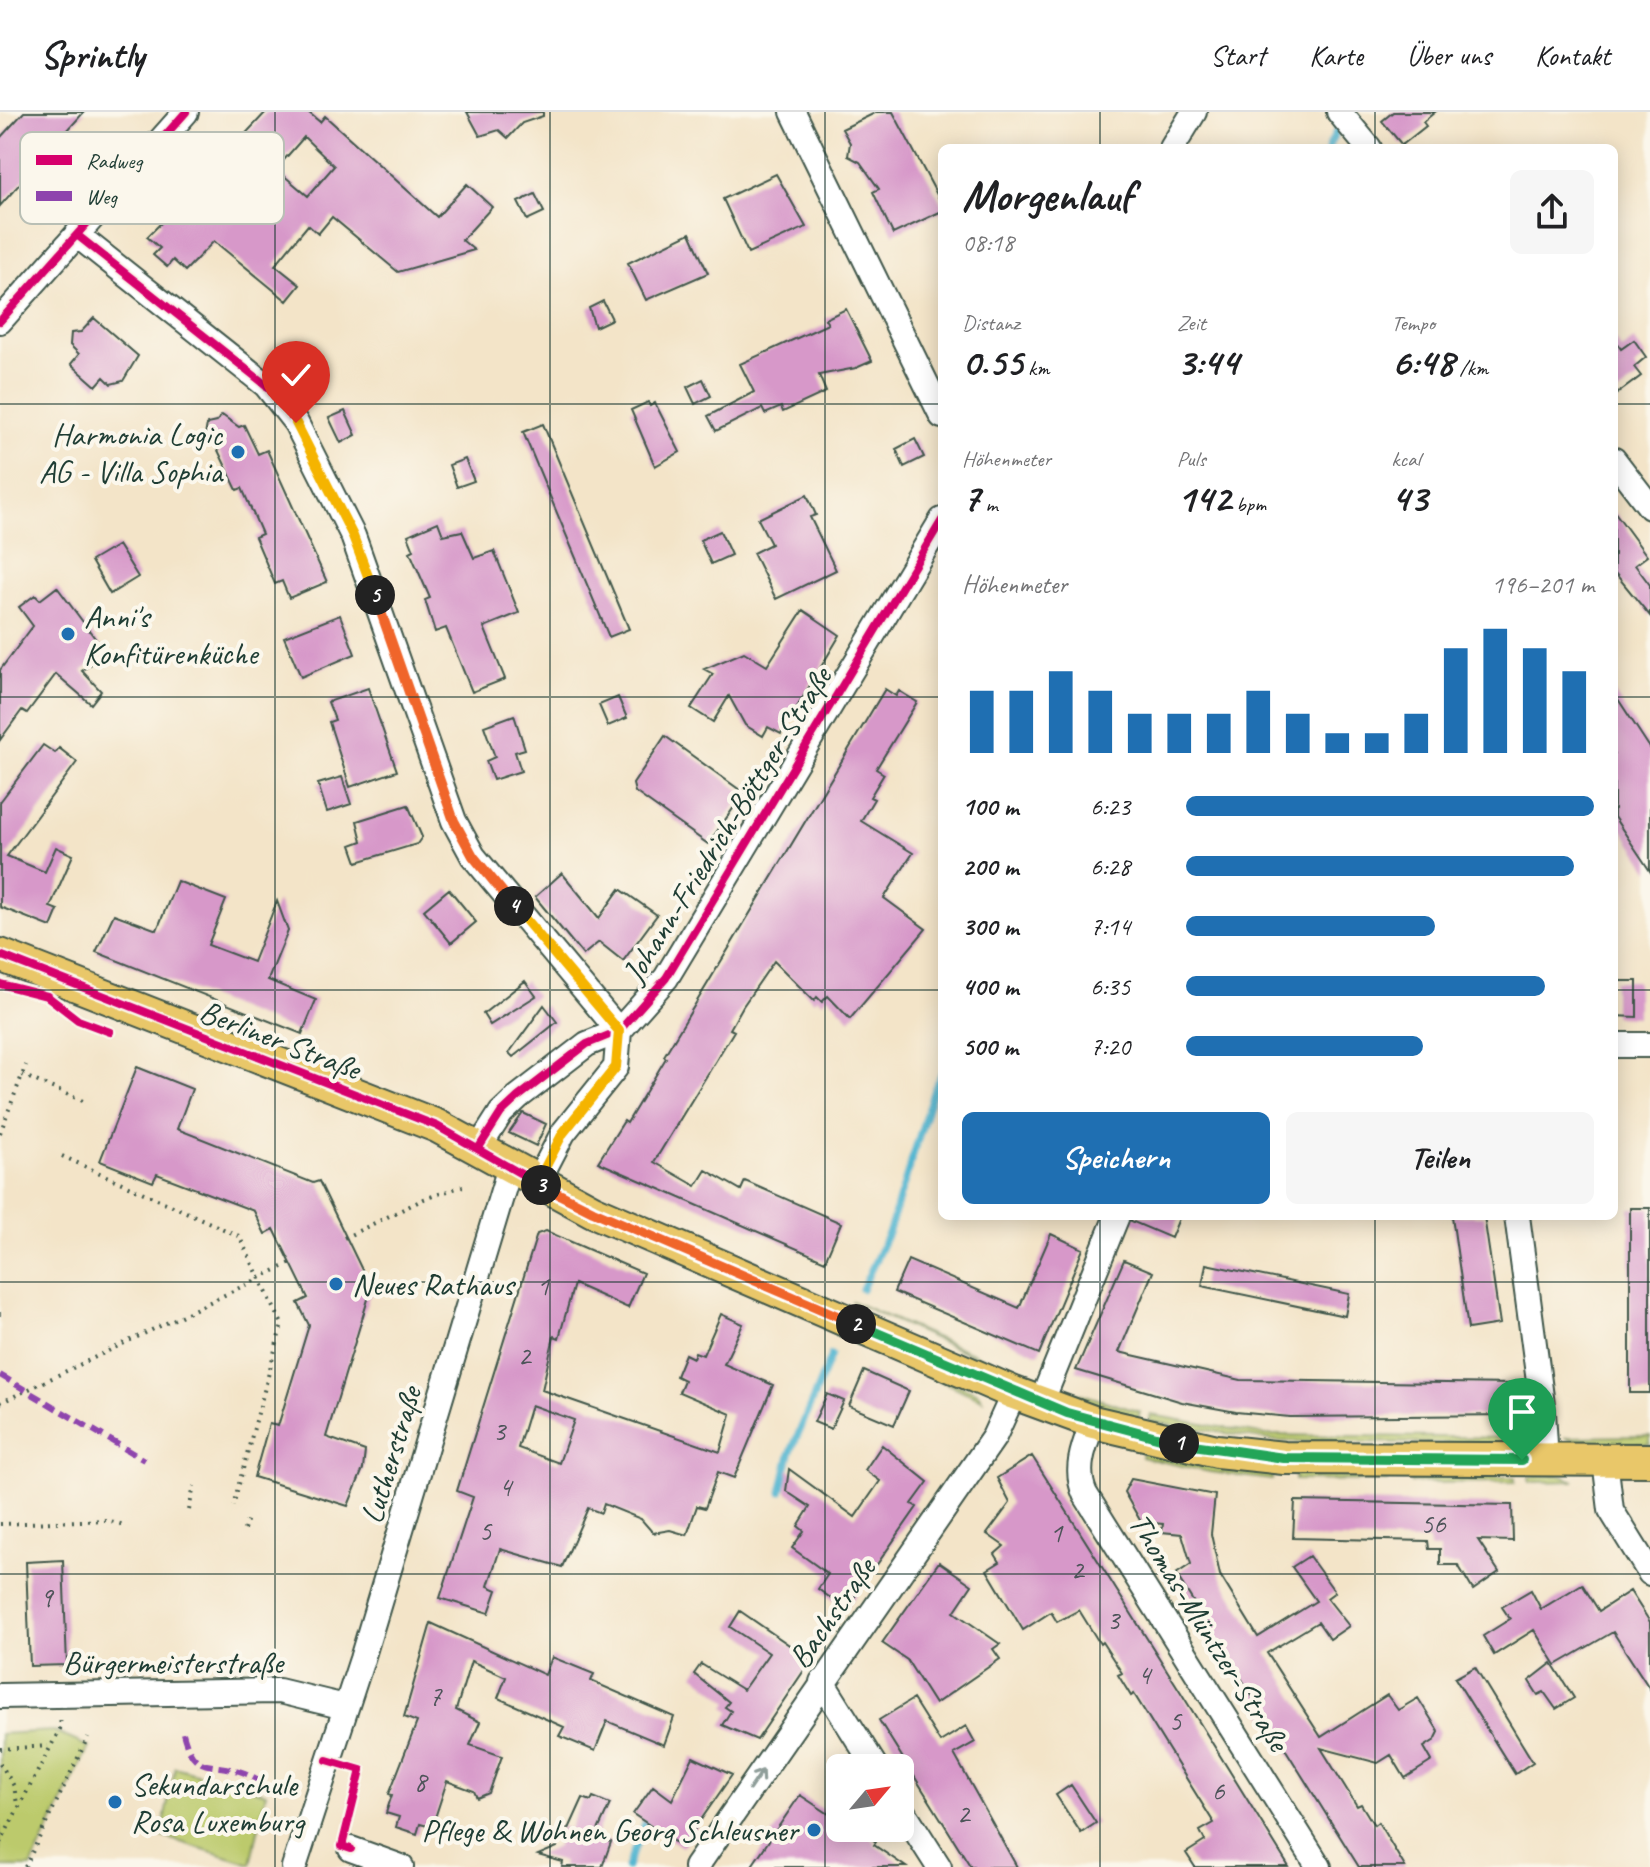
<!DOCTYPE html>
<html lang="de">
<meta charset="utf-8">
<style>
body{margin:0;font-family:Caveat,sans-serif;background:#f6f6f6;color:#202124;height:100vh;display:flex;flex-direction:column;font-size:30px;white-space:nowrap}
*{box-sizing:border-box;margin:0}
p{font-size:26px;color:#757577}
.icon{flex:none;width:44px;height:44px;fill:none;stroke:currentColor;stroke-width:2;stroke-linecap:round;stroke-linejoin:round}
.map{position:relative;flex:1;overflow:hidden}
.sheet{position:absolute;left:938px;top:32px;width:680px;height:1076px;display:flex;flex-direction:column;background:#fff;border-radius:12px;box-shadow:0 4px 20px #0003}
.sheet>*{flex:none}
.needle{width:52px;rotate:61deg}
.tools{position:absolute;left:826px;top:1642px;display:grid;gap:16px}
.tools a{display:grid;place-items:center;width:88px;height:88px;border-radius:12px;background:#fff;box-shadow:0 4px 20px #0003;font-size:40px}
.pin{position:absolute;display:grid;place-items:center;width:68px;height:68px;color:#fff;margin:-82px -34px;border-radius:50% 50% 50% 0;rotate:-45deg;box-shadow:0 0 8px #0007}
.pin .icon{rotate:45deg}
.km{position:absolute;width:40px;height:40px;margin:-20px;border-radius:50%;background:#222;color:#fff;font-size:22px;line-height:40px;text-align:center}
.round{display:grid;place-items:center;flex:none;width:84px;height:84px;border-radius:12px;background:#f6f6f6}
.summary{display:flex;align-items:center;justify-content:space-between;height:136px;padding:0 24px}
h1{font-size:44px;font-weight:600;line-height:60px}
.figures{display:grid;grid-template-columns:repeat(3,1fr);gap:12px;height:136px;padding:8px 24px}
.figures div{display:grid;align-content:center}
.figures b{font-size:40px;font-weight:600}
.figures small{font-size:22px;font-weight:400}
.figures p{font-size:22px}
.chart{height:224px;padding:16px 24px}
.chart p{display:flex;justify-content:space-between}
.chart svg{width:100%;height:144px;margin-top:8px;stroke:#1f6fb2;stroke-width:6}
.button{display:flex;gap:16px;margin-top:auto;padding:16px 24px}
.button a{flex:1;height:92px;border-radius:12px;background:#1f6fb2;color:#fff;font-size:32px;font-weight:600;line-height:92px;text-align:center}
.button a+a{background:#f6f6f6;color:#202124}
ul{padding:0 24px;list-style:none;font-size:26px}
li{display:grid;grid-template-columns:128px 96px 1fr;align-items:center;height:60px}
li i{height:20px;border-radius:10px;background:#1f6fb2}
header{display:flex;align-items:center;gap:48px;box-sizing:border-box;height:112px;padding:0 40px;background:#fff;border-bottom:2px solid #e0e0e0}
header strong{font-size:38px}
nav{display:flex;gap:44px;margin-inline-start:auto;font-size:28px}
.map>svg:first-child{display:block}
.green{fill:#bcca6c;stroke:#6e8450;stroke-width:2}
.lines{fill:none;stroke-linecap:round;stroke-linejoin:round}
.stream{stroke:#51b5d0;stroke-width:7}
.building{fill:#d798c9;fill-rule:evenodd}
.minor-casing{stroke:#3f564a;stroke-width:28}
.major-casing{stroke:#3f564a;stroke-width:36}
.path{stroke:#3f564a;stroke-width:4;stroke-dasharray:2 6;stroke-linecap:butt}
.minor{stroke:#fff;stroke-width:24}
.major{stroke:#e9c769;stroke-width:32}
.quiet{stroke:#8e44ad;stroke-width:6;stroke-dasharray:12 6;stroke-linecap:butt}
.cycleway-casing{stroke:#fbf7ec;stroke-width:13}
.cycleway{stroke:#d6006c;stroke-width:8}
.oneway{stroke:#8f9e9a}
.split-1-casing{stroke:#fff;stroke-width:16}
.split-2-casing{stroke:#fff;stroke-width:16}
.split-3-casing{stroke:#fff;stroke-width:16}
.split-4-casing{stroke:#fff;stroke-width:16}
.split-5-casing{stroke:#fff;stroke-width:16}
.split-6-casing{stroke:#fff;stroke-width:16}
.split-1{stroke:#22a559;stroke-width:10}
.split-2{stroke:#22a559;stroke-width:10}
.split-3{stroke:#f0652b;stroke-width:10}
.split-4{stroke:#f5b400;stroke-width:10}
.split-5{stroke:#f0652b;stroke-width:10}
.split-6{stroke:#f5b400;stroke-width:10}
.grid{fill:none;stroke:#1f3d34;stroke-width:2;stroke-opacity:0.55}
.poi-dot{fill:#1f6fb2;stroke:#fbf7ec;stroke-width:3}
.labels{text-anchor:middle;dominant-baseline:central;stroke-width:8;stroke-linejoin:round;paint-order:stroke}
.number-label{font-size:28px;fill:#4d5459}
.poi-label{font-size:32px;fill:#1f3d34;stroke:#fbf7ec;text-anchor:start}
.street-label{font-size:32px;fill:#1f3d34;stroke:#fbf7ec}
.key{fill:#fbf7ec;stroke:#b9bfb5;stroke-width:2}
.key-label{font-size:22px;fill:#1f3d34}
</style>
<header>
<strong>Sprintly</strong>
<nav><a>Start</a><a>Karte</a><a>Über uns</a><a>Kontakt</a></nav>
</header>
<div class="map">
<svg width="1650" height="1755" viewBox="0 0 1650 1755">
<rect width="100%" height="100%" fill="#fbf7ec"/>
<filter id="ink" filterUnits="userSpaceOnUse"><feTurbulence type="fractalNoise" baseFrequency=".0125" numOctaves="2"/><feDisplacementMap in="SourceGraphic" scale="16" xChannelSelector="R" yChannelSelector="G"/><feConvolveMatrix kernelMatrix="1 2 1 2 8 2 1 2 1" color-interpolation-filters="sRGB"/></filter>
<filter id="wash" filterUnits="userSpaceOnUse"><feTurbulence type="fractalNoise" baseFrequency=".006" numOctaves="4" result="noise"/><feDisplacementMap in="SourceGraphic" scale="32" xChannelSelector="R" yChannelSelector="G"/><feGaussianBlur stdDeviation="1.8" result="paint"/><feColorMatrix in="noise" values="0 0 0 0 0 0 0 0 0 0 0 0 0 0 0 0 0 1.4 0 .05"/><feComposite in="paint" operator="in"/></filter>
<g filter="url(#wash)">
<rect width="100%" height="100%" fill="#f3e4c8"/>
<path class="green" d="M851,1189L1019,1261L1020,1262H1013Z
M871,1236L978,1281L982,1287L868,1238Z
M1069,1278L1140,1300L1138,1306L1088,1291Z
M1151,1303L1266,1323L1524,1326L1511,1332L1276,1329L1149,1309Z
M1650,1324V1332H1583L1565,1325Z
M1142,1339L1211,1354L1273,1361L1272,1368L1210,1360L1141,1345Z
M1295,1362L1387,1363V1369L1295,1368Z
M1559,1363L1575,1369L1529,1370V1365Z
M1411,1365H1515V1370L1411,1371Z
M53,1619L89,1635L31,1755H0V1622Z
M175,1655L266,1681L251,1752L161,1724Z"/>
<g class="lines">
<path class="stream" d="M1328,36L1341,9
M862,1177L889,1119L934,977L942,961
M781,1380L790,1342L831,1243
M627,1755L645,1711"/>
</g>
<g id="blocks">
<path class="building" d="M24,0H84L0,94V26Z
M266,0H308L320,10L325,4L437,105L467,72L492,95L462,128L474,138L398,160L332,105L318,122L308,113L275,153L300,173L287,189L214,129L185,159L173,148L167,155L153,143L160,136L147,125L161,111V104L167,96H175L218,42L223,46ZM304,25L334,54L308,84L276,57Z
M467,0H543V4L522,11L508,26L499,18L480,24Z
M877,0H893L942,92V99L893,122L873,80L879,77L860,50L848,44L850,31L842,17Z
M1393,0H1435L1423,10L1426,14L1402,33L1382,9Z
M776,62L806,115L748,141L723,87Z
M535,82L544,100L527,108L518,90Z
M690,121L708,161L646,188L628,151Z
M603,189L612,207L595,215L589,196Z
M846,197L872,249L856,256L819,263L826,280L783,300L781,295L765,302L762,296L716,319L708,304L754,280L740,252L828,212L825,207Z
M94,206L138,244L123,269L111,272L104,265L96,274L71,252L79,242L70,233L71,221L81,220Z
M1614,227L1621,237L1634,228L1646,245L1634,255L1641,264L1614,284Z
M703,267L711,284L695,292L687,275Z
M648,290L650,294L655,291L680,340L655,354L631,298Z
M345,299L356,323L341,331L329,306Z
M222,303L239,315L244,313L258,342L267,338L327,470L289,486L282,469L275,472L255,425L262,422L242,376L237,378L215,332L205,324L207,312L216,310Z
M543,312L629,517L609,525L523,320Z
M915,327L924,345L904,355L896,337Z
M465,347L474,369L457,375L449,353Z
M807,383L816,403L810,405L836,458L776,487L753,441L771,432L758,407Z
M1614,399L1647,444L1635,453L1650,473V504L1614,460Z
M438,410L443,423L462,419L474,446L494,439L519,501L484,515L505,567L472,580L446,516L435,520L425,488L430,486L410,440L414,438L408,423Z
M720,419L731,443L711,452L700,428Z
M118,433L138,465L110,482L91,449Z
M57,475L106,541L82,559L101,579L91,592L56,562L27,601L22,598L0,628V558L33,514L19,495L35,483L40,488Z
M803,498L840,523L781,622L768,615L763,624L745,613L729,584L713,610L691,596L713,562L704,557L744,540L767,554Z
M340,503L355,542L301,565L284,525Z
M368,576L397,659L350,675L329,610L335,608L328,590Z
M885,577L896,584L899,579L917,590L876,657L884,662L870,685L874,687L861,709L913,741L884,786L926,817L850,907L828,884L822,890L817,885L814,889L774,849L743,894L730,917L734,919L654,1050L696,1074L706,1058L741,1078L745,1069L841,1111L825,1149L598,1050L624,1009L627,1011L666,946L664,944Z
M1614,581L1650,636V759L1614,705Z
M618,585L627,606L608,614L599,593Z
M514,603L525,637L515,640L521,659L493,668L486,649L495,645L484,614Z
M665,624L744,681L708,732L635,680L633,672Z
M43,633L55,641L59,636L77,650L7,744L45,760L56,735L73,743L50,795L58,798L51,815L0,795V690Z
M342,665L351,692L327,700L318,672Z
M408,693L422,725L417,732L357,750L351,733L362,729L357,709Z
M562,761L599,806L620,777L657,803L623,849L599,830L583,843L535,785Z
M177,769L226,788L208,833L253,850L277,789L288,819L268,868L316,888L302,922L96,840L114,802L157,818Z
M449,777L476,810L451,831L424,798Z
M525,869L536,884L490,913L483,902Z
M1614,869H1637V905L1614,904Z
M544,893L557,910L513,945L509,941Z
M137,955L192,977L177,1017L313,1071L319,1069L363,1160L373,1182L369,1184L326,1325L365,1339L363,1357L348,1394L254,1365L269,1312L278,1314L309,1213L298,1191L308,1186L274,1117L265,1122L254,1099L157,1062L153,1070L100,1049Z
M523,1001L546,1012L536,1034L509,1021Z
M1630,1096H1650V1281H1630Z
M1132,1104H1180L1171,1126L1131,1109Z
M1452,1104H1484L1500,1212L1468,1217Z
M546,1119L643,1161L628,1196L574,1172L559,1226L554,1224L542,1278L720,1340L731,1302L679,1280L684,1268L676,1264L685,1242L693,1246L695,1240L703,1243L721,1202L743,1212L724,1252L773,1273L734,1366L718,1360L705,1396L697,1394L687,1423L670,1418L653,1421L641,1407L604,1392L601,1401L588,1396L562,1455L500,1437L488,1474L497,1478L489,1501L440,1486L473,1385L457,1379L537,1122ZM531,1293L574,1308L559,1351L518,1336Z
M1051,1122L1083,1137L1039,1242L894,1180L908,1148L1019,1196Z
M1124,1148L1153,1160L1119,1240L1241,1268L1513,1272V1303L1290,1305L1236,1300L1182,1290L1076,1258Z
M1206,1152L1349,1182L1345,1204L1202,1174Z
M864,1259L909,1279L894,1313L849,1294Z
M827,1282L844,1289L831,1317L814,1310Z
M882,1333L928,1370L912,1392L917,1395L846,1497L818,1477L828,1462L792,1436L804,1419L798,1414L810,1395L786,1379L789,1357L855,1405L880,1369L865,1358Z
M1032,1344L1180,1579L1289,1755H1195L1186,1741L1205,1729L1200,1719L1214,1711L1134,1582L1131,1584L1118,1563L1122,1561L1102,1530L1100,1532L1079,1498L1057,1510L1051,1500L1023,1518L987,1458L1000,1450L995,1442L1004,1434L987,1422L1010,1391L997,1366Z
M1131,1367L1215,1383L1211,1422L1220,1463L1258,1525L1316,1489L1292,1455L1309,1444L1335,1480L1327,1486L1349,1514L1330,1527L1318,1510L1267,1541L1321,1625L1387,1583L1398,1598L1418,1586L1439,1620L1435,1628L1424,1635L1432,1649L1405,1666L1391,1643L1378,1651L1321,1636L1357,1694L1361,1692L1374,1713L1378,1710L1405,1755H1359L1176,1462L1191,1452L1182,1422L1162,1420L1163,1412L1141,1410L1124,1380Z
M1295,1389L1512,1393L1513,1429L1478,1428L1499,1460L1473,1478L1458,1453H1440V1437H1429L1428,1429L1293,1426Z
M63,1448L67,1553L30,1554L26,1450Z
M939,1450L972,1473L954,1500L1000,1532L993,1537L1000,1547L935,1592L907,1548L882,1531Z
M1582,1472L1599,1499L1630,1479L1650,1510V1577L1613,1520L1556,1553L1534,1518L1494,1543L1483,1524L1510,1507L1502,1495L1531,1478L1541,1497Z
M740,1499L811,1548L757,1628L722,1613L731,1599L725,1595L729,1590L694,1562L701,1552L743,1578L769,1541L730,1515Z
M431,1511L545,1563L552,1545L594,1562L591,1569L674,1605L664,1633L607,1609L595,1639L559,1624L564,1615L498,1586L506,1565L471,1549L456,1598L480,1610L470,1633L502,1644L489,1681L477,1686L474,1679L447,1669L432,1715L420,1712L417,1722L396,1715L399,1705L386,1701L392,1683L389,1682L417,1610L404,1605Z
M1552,1551L1574,1586L1556,1597L1544,1580L1538,1583L1529,1569Z
M1475,1555L1533,1650L1515,1662L1455,1566Z
M913,1587L940,1630L966,1614L975,1630L954,1642L1017,1755H971L879,1608Z
M693,1645L732,1663L682,1735L633,1702L653,1674L672,1688Z
M1071,1673L1096,1711L1081,1721L1056,1683Z
M800,1683L829,1702L831,1698L840,1704V1716H857L876,1730L874,1733L906,1755H751Z
M593,1685L610,1692L595,1725L611,1730L602,1755H562L563,1750L538,1743L557,1735L560,1714L569,1717L583,1686L591,1689Z"/>
</g>
</g>
<g filter="url(#ink)">
<use href="#blocks" fill-opacity="0" stroke="#3f564a" stroke-width="2"/>
<g class="lines">
<defs>
<path id="minor" d="M793,0L942,304
M1339,0L1369,36
M1172,36L1194,0
M77,123L266,273L296,311L353,424L454,709L473,744L619,919
M0,209L186,0
M1614,348L1650,395
M1614,933H1650
M478,1037L501,1001L518,985L587,932L619,919L666,866L942,408
M537,1071L563,1021L616,955L619,919
M1517,1104L1543,1300L1546,1348
M1041,1291L1117,1104
M1093,1310C1084,1334 1074,1357 1085,1382L1319,1755
M1605,1348L1611,1398L1650,1461
M822,1570L876,1656
M0,1584L279,1579L345,1595
M900,1694L939,1755
M351,1737L401,1755
M294,1755L362,1547L510,1055
M696,1755L994,1325L1014,1281"/>
<path id="major" d="M0,843L437,1014L593,1099L1014,1281L1093,1310L1217,1339L1284,1346L1650,1348"/>
</defs>
<use href="#minor" class="minor-casing"/>
<use href="#major" class="major-casing"/>
<path class="path" d="M22,963L83,989
M0,1021L26,953
M62,1044L239,1124L282,1212L233,1394
M344,1126L424,1087L463,1074
M0,1202H1
M0,1291L291,1151
M189,1398L194,1374
M0,1412L107,1408L124,1413
M244,1418L249,1403
M0,1637L48,1634
M0,1651L14,1674L17,1692
M0,1731L61,1615L60,1604
M25,1755L88,1625"/>
<use href="#minor" class="minor"/>
<use href="#major" class="major"/>
<path class="quiet" d="M0,1263L144,1348
M183,1621C194,1663 209,1649 242,1660C254,1664 266,1673 277,1679"/>
<defs>
<path id="cycleway" d="M77,123L266,273L296,311L353,424L454,709L473,744L619,919
M0,209L186,0
M0,843L437,1014L537,1071
M0,872L47,884L78,908L110,920
M478,1037L501,1001L518,985L587,932L619,919L666,866L942,408
M327,1648L361,1658L342,1734L351,1737"/>
</defs>
<use href="#cycleway" class="cycleway-casing"/>
<use href="#cycleway" class="cycleway"/>
</g>
<defs><path id="oneway-shaft" d="M-6 0H5M1.5-3L5.5 0L1.5 3" fill="none" stroke-width="1.6" stroke-linecap="round" stroke-linejoin="round" transform="scale(2)"/></defs>
<use class="oneway" href="#oneway-shaft" transform="translate(756 1668) rotate(-56)"/>
</g>
<g class="lines" filter="url(#ink)">
<defs>
<path id="split-1" d="M1179,1331L1284,1346L1522,1348"/>
<path id="split-2" d="M856,1212L1067,1301L1179,1331"/>
<path id="split-3" d="M541,1073L593,1099L856,1212"/>
<path id="split-4" d="M514,794L619,919L616,955L563,1021L537,1071L541,1073"/>
<path id="split-5" d="M375,483L454,709L473,744L514,794"/>
<path id="split-6" d="M296,311L353,424L375,483"/>
</defs>
<use href="#split-1" class="split-1-casing"/>
<use href="#split-2" class="split-2-casing"/>
<use href="#split-3" class="split-3-casing"/>
<use href="#split-4" class="split-4-casing"/>
<use href="#split-5" class="split-5-casing"/>
<use href="#split-6" class="split-6-casing"/>
<use href="#split-1" class="split-1"/>
<use href="#split-2" class="split-2"/>
<use href="#split-3" class="split-3"/>
<use href="#split-4" class="split-4"/>
<use href="#split-5" class="split-5"/>
<use href="#split-6" class="split-6"/>
</g>
<path class="grid" d="M275,0V1755M550,0V1755M825,0V1755M1100,0V36M1375,0V36M0,292H942M1614,292H1650M0,585H942M1614,585H1650M0,878H942M1614,878H1650M1100,1104V1755M1375,1104V1755M0,1170H1650M0,1462H1650"/>
<g class="poi-dot">
<circle cx="238" cy="340" r="8"/>
<circle cx="68" cy="522" r="8"/>
<circle cx="336" cy="1172" r="8"/>
<circle cx="115" cy="1690" r="8"/>
<circle cx="814" cy="1718" r="8"/>
</g>
<g class="labels">
<g class="number-label">
<text x="543" y="1173">1</text>
<text x="524" y="1243">2</text>
<text x="499" y="1318">3</text>
<text x="505" y="1374">4</text>
<text x="1433" y="1411">56</text>
<text x="485" y="1418">5</text>
<text x="1056" y="1420">1</text>
<text x="1077" y="1457">2</text>
<text x="46" y="1485">9</text>
<text x="1113" y="1507">3</text>
<text x="1144" y="1562">4</text>
<text x="435" y="1583">7</text>
<text x="1175" y="1608">5</text>
<text x="420" y="1669">8</text>
<text x="1218" y="1678">6</text>
<text x="963" y="1701">2</text>
</g>
<g class="poi-label">
<text x="222" y="322" text-anchor="end">Harmonia Logic<tspan x="222" dy="37">AG - Villa Sophia</tspan></text>
<text x="84" y="504">Anni's<tspan x="84" dy="37">Konfitürenküche</tspan></text>
<text x="352" y="1172">Neues Rathaus</text>
<text x="131" y="1672">Sekundarschule<tspan x="131" dy="37">Rosa Luxemburg</tspan></text>
<text x="798" y="1718" text-anchor="end">Pflege &amp; Wohnen Georg Schleusner</text>
</g>
<g class="street-label">
<text transform="translate(727 713) rotate(-58)">Johann-Friedrich-Böttger-Straße</text>
<text transform="translate(280 928) rotate(21)">Berliner Straße</text>
<text transform="translate(391 1343) rotate(-73)">Lutherstraße</text>
<text transform="translate(832 1501) rotate(-55)">Bachstraße</text>
<text transform="translate(1209 1520) rotate(58)">Thomas-Müntzer-Straße</text>
<text x="173" y="1550">Bürgermeisterstraße</text>
</g>
</g>
<rect x="20" y="20" width="264" height="92" rx="12" class="key"/>
<rect x="36" y="43" width="36" height="10" fill="#d6006c"/>
<rect x="36" y="79" width="36" height="10" fill="#8e44ad"/>
<g class="key-label">
<text x="86" y="56">Radweg</text>
<text x="86" y="92">Weg</text>
</g>
</svg>
<div class="tools">
<a><svg class="needle" viewBox="-14 -14 28 28"><path d="M0-13l5 13h-10z" fill="#e53935"/><path d="M0 13l5-13h-10z" fill="#757577"/></svg></a>
</div>
<div class="pin" style="left:1522px;top:1348px;background:#1e9e55"><svg class="icon" aria-label="arrive" viewBox="0 0 24 24"><path d="M6 21V4h12l-3 4 3 4H6"/></svg></div>
<div class="pin" style="left:296px;top:311px;background:#d93025"><svg class="icon" aria-label="check" viewBox="0 0 24 24"><path d="M5 12l5 5 9-10"/></svg></div>
<b class="km" style="left:1179px;top:1331px">1</b>
<b class="km" style="left:856px;top:1212px">2</b>
<b class="km" style="left:541px;top:1073px">3</b>
<b class="km" style="left:514px;top:794px">4</b>
<b class="km" style="left:375px;top:483px">5</b>
<section class="sheet">
<div class="summary"><div><h1>Morgenlauf</h1><p>08:18</p></div><a class="round"><svg class="icon" aria-label="share" viewBox="0 0 24 24"><path d="M12 15V3M7 8l5-5 5 5M5 13v7h14v-7"/></svg></a></div>
<div class="figures">
<div><p>Distanz</p><b>0.55<small> km</small></b></div>
<div><p>Zeit</p><b>3:44</b></div>
<div><p>Tempo</p><b>6:48<small> /km</small></b></div>
</div>
<div class="figures">
<div><p>Höhenmeter</p><b>7<small> m</small></b></div>
<div><p>Puls</p><b>142<small> bpm</small></b></div>
<div><p>kcal</p><b>43</b></div>
</div>
<div class="chart"><p><span>Höhenmeter</span>196–201 m</p>
<svg viewBox="0 0 160 44" preserveAspectRatio="none"><path d="M5 44V25M15 44V25M25 44V19M35 44V25M45 44V32M55 44V32M65 44V32M75 44V25M85 44V32M95 44V38M105 44V38M115 44V32M125 44V12M135 44V6M145 44V12M155 44V19"/></svg>
</div>
<ul>
<li><b>100 m</b>6:23<i style="width:100%"></i></li>
<li><b>200 m</b>6:28<i style="width:95%"></i></li>
<li><b>300 m</b>7:14<i style="width:61%"></i></li>
<li><b>400 m</b>6:35<i style="width:88%"></i></li>
<li><b>500 m</b>7:20<i style="width:58%"></i></li>
</ul>
<div class="button"><a>Speichern</a><a>Teilen</a></div>
</section>
</div>
